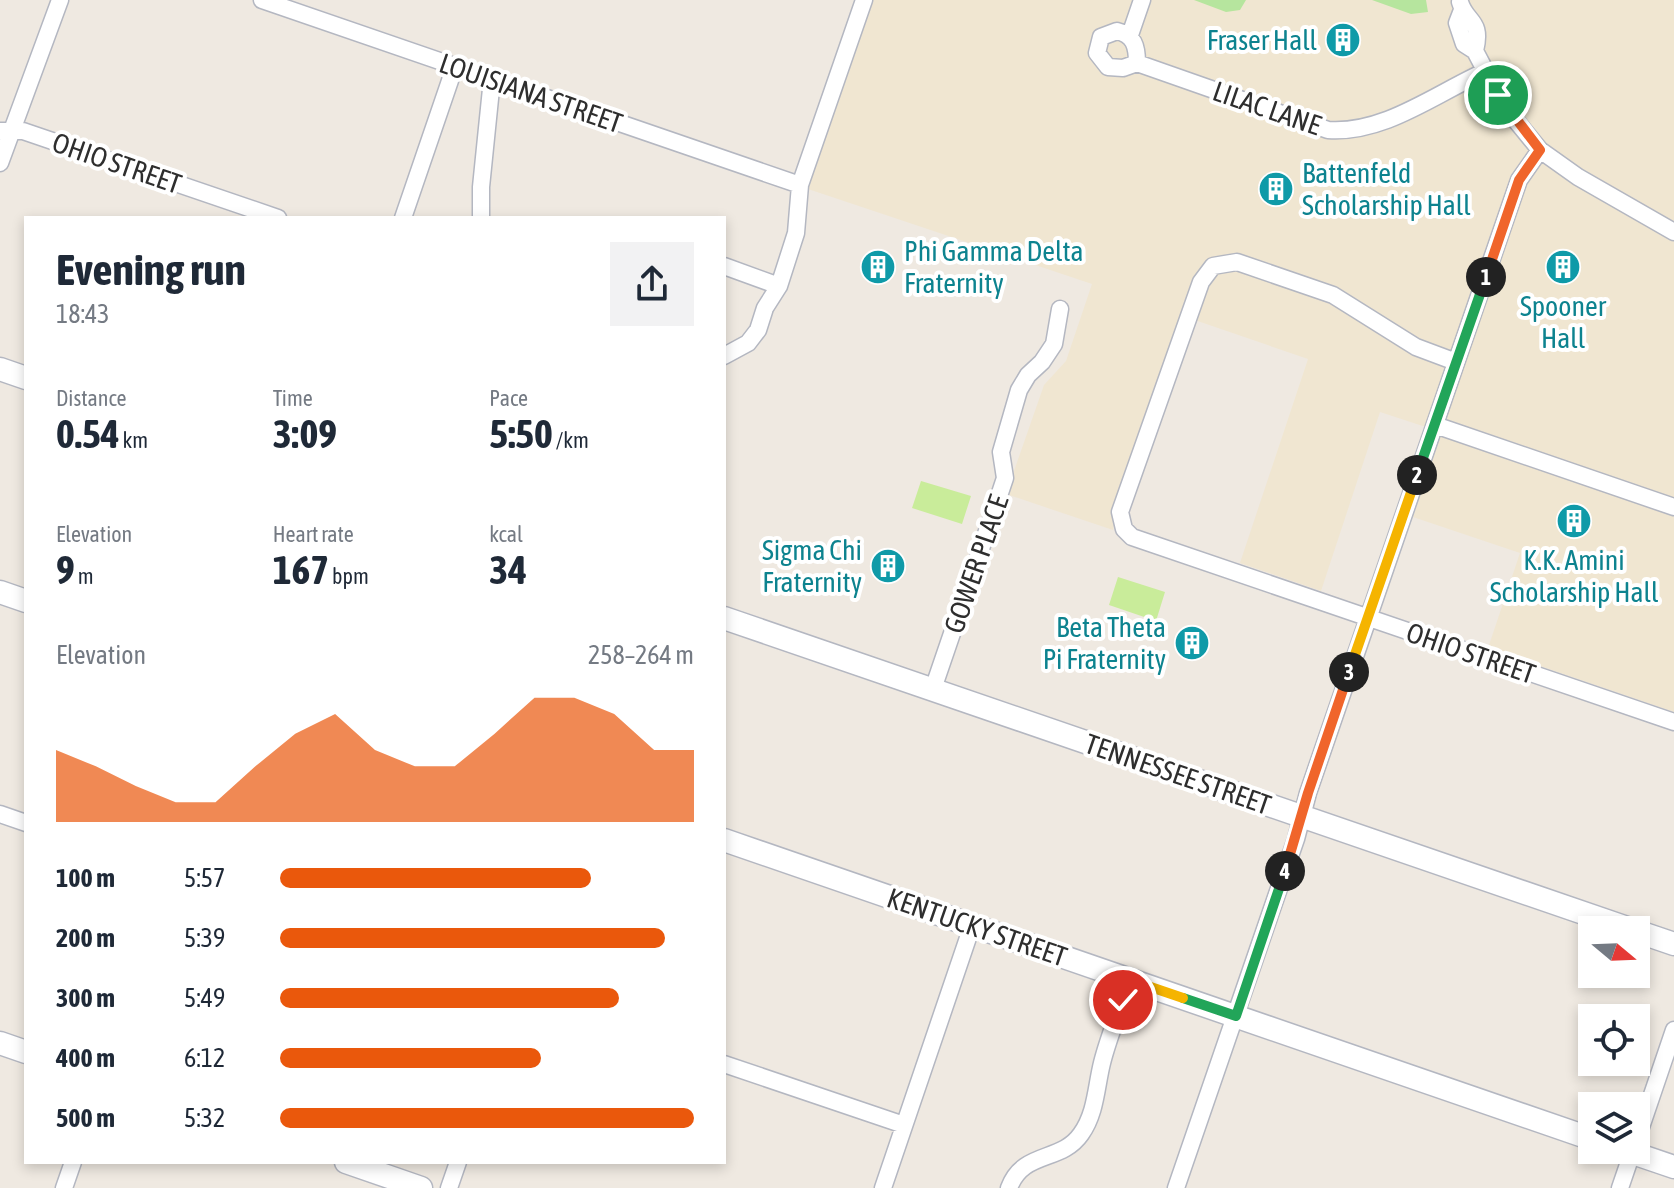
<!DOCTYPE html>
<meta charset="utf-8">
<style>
body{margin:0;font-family:"Asap Condensed",sans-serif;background:#f2f2f3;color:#1f2937;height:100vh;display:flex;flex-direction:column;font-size:30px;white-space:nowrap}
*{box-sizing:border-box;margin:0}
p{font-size:26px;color:#747a83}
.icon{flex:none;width:44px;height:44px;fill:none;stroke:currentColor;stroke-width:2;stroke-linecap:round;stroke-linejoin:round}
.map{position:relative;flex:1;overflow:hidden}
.panel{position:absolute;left:24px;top:216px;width:702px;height:948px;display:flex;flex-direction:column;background:#fff;border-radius:0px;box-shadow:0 4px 12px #0003}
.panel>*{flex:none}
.needle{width:52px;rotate:109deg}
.buttons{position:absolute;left:1578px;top:916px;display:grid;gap:16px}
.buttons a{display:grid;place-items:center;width:72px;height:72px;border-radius:0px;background:#fff;box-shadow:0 4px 12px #0003;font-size:40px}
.pin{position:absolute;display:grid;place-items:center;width:68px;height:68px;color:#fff;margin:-34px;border:4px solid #fff;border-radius:50%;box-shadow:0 2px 8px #0007}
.km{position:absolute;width:40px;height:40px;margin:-20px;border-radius:50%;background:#222;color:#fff;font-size:22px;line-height:40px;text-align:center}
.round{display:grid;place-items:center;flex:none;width:84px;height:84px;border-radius:0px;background:#f2f2f3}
.overview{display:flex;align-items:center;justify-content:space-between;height:136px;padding:0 32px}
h1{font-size:44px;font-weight:700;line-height:60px}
.figures{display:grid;grid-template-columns:repeat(3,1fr);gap:12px;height:136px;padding:8px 32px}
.figures div{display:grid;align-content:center}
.figures b{font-size:40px;font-weight:700}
.figures small{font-size:22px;font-weight:400}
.figures p{font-size:22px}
.chart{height:224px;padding:16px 32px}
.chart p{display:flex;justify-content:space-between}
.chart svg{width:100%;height:144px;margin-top:8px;fill:#ea580c;opacity:.7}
ul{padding:0 32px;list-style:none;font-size:26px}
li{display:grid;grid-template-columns:128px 96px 1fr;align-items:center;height:60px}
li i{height:20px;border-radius:10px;background:#ea580c}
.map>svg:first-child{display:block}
.education{fill:#f0e6d1}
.green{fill:#b6e59e}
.pitch{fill:#c9ec9a}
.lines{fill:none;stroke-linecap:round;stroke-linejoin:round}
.street-casing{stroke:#b4b7c1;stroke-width:19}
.secondary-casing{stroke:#b4b7c1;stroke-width:25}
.street{stroke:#fff;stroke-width:16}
.secondary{stroke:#fff;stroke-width:22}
.split-1-casing{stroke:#fff;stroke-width:16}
.split-2-casing{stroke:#fff;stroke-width:16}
.split-3-casing{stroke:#fff;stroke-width:16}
.split-4-casing{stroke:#fff;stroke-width:16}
.split-5-casing{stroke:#fff;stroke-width:16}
.split-6-casing{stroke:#fff;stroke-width:16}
.split-1{stroke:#f0652b;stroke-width:10}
.split-2{stroke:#22a559;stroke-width:10}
.split-3{stroke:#f5b400;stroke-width:10}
.split-4{stroke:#f0652b;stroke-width:10}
.split-5{stroke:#22a559;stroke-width:10}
.split-6{stroke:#f5b400;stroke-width:10}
.labels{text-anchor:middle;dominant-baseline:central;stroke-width:8;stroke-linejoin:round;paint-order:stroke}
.culture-label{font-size:28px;fill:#0d838f;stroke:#fff;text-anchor:end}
.street-label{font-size:28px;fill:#2e2e2e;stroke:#fff}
</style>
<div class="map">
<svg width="1674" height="1188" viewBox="0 0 1674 1188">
<rect width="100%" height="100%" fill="#efe9e1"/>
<path class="education" d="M869,0H1674V712L1488,648L1520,553L1413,517L1441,432L1380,412L1321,591L1240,563L1308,359L1183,316L1119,500L1113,530L1006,494L1044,385L1066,361L1092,284L805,188Z"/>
<path class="green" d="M1194,0H1246L1240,10L1226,12Z
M1372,0H1426L1428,12L1411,14Z"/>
<path class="pitch" d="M921,481L971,496L962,524L912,508Z
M1118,577L1165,592L1156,621L1109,605Z"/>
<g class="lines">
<defs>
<path id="street" d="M262,0L800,185
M1460,2C1466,23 1483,19 1475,51
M1462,10L1457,23L1464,44L1475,51L1504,106L1540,150L1578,177L1674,232
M1117,31C1134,35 1137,46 1137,63L1123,68L1108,67L1097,53L1101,37Z
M1130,35L1142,0
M1137,63L1328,130C1384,134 1435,94 1484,72
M0,131H23L278,218
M0,163L60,0
M403,218L455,66
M481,218V187L492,79
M724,266L779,286
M724,356L748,343L758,330L765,308L779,286L796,233L800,185L864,0
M1456,362L1416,347L1333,295L1237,262L1213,266L1201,282L1120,512L1124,529L1132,537L1674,722
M1435,425L1674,507
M933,689L1001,490L1005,478L1001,452L1019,390L1028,375L1042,362L1054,344L1060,309
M0,814L26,823
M724,1064L904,1125
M1636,1142L1674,1030
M64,1188L73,1162
M449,1188L458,1162
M883,1188L972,926
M1009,1188C1023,1150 1061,1163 1081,1134C1096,1113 1096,1087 1102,1063C1109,1035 1121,1007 1130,980
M1176,1188L1296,839L1308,793L1519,180L1540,150
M1620,1188L1633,1150"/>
<path id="secondary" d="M0,369L26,378
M0,592L26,601
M724,618L1633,930
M724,840L1592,1139
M1636,931L1674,944
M0,1043L26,1052
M1624,1150L1674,1167
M346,1162L421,1188"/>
</defs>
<use href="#street" class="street-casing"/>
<use href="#secondary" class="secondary-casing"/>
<use href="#street" class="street"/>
<use href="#secondary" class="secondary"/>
</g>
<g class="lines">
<defs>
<path id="split-1" d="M1486,277L1519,180L1540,150L1498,95"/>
<path id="split-2" d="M1417,475L1486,277"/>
<path id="split-3" d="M1349,672L1417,475"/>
<path id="split-4" d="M1285,871L1308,793L1349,672"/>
<path id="split-5" d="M1183,998L1236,1016L1285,871"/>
<path id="split-6" d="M1123,1000L1130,980L1183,998"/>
</defs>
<use href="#split-1" class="split-1-casing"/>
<use href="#split-2" class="split-2-casing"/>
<use href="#split-3" class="split-3-casing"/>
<use href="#split-4" class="split-4-casing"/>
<use href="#split-5" class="split-5-casing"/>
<use href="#split-6" class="split-6-casing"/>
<use href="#split-1" class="split-1"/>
<use href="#split-2" class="split-2"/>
<use href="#split-3" class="split-3"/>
<use href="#split-4" class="split-4"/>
<use href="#split-5" class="split-5"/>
<use href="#split-6" class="split-6"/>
</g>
<defs>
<symbol id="building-disc" viewBox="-11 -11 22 22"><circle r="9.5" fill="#0f9aa8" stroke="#fff"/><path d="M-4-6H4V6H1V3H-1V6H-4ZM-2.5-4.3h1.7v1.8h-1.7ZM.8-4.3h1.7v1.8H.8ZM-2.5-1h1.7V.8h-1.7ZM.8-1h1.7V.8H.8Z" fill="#fff"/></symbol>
</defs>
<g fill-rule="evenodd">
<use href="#building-disc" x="1323" y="20" width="40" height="40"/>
<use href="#building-disc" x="1256" y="169" width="40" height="40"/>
<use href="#building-disc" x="858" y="247" width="40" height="40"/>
<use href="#building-disc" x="1543" y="247" width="40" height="40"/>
<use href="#building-disc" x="1554" y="501" width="40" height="40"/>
<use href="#building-disc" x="868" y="546" width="40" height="40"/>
<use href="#building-disc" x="1172" y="623" width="40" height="40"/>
</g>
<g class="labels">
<g class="culture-label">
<text x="1317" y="40">Fraser Hall</text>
<text x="1302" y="173" text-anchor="start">Battenfeld<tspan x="1302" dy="32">Scholarship Hall</tspan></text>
<text x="904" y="251" text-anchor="start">Phi Gamma Delta<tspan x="904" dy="32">Fraternity</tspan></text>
<text x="1563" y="306" text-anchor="middle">Spooner<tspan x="1563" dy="32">Hall</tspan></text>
<text x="862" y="550">Sigma Chi<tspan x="862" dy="32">Fraternity</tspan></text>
<text x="1574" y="560" text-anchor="middle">K.K. Amini<tspan x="1574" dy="32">Scholarship Hall</tspan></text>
<text x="1166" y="627">Beta Theta<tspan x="1166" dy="32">Pi Fraternity</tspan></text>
</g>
<g class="street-label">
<text transform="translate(531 93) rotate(19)">LOUISIANA STREET</text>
<text transform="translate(1267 108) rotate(19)">LILAC LANE</text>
<text transform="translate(117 163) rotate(19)">OHIO STREET</text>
<text transform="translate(976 564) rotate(-71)">GOWER PLACE</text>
<text transform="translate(1471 653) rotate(19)">OHIO STREET</text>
<text transform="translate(1178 774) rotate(19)">TENNESSEE STREET</text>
<text transform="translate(977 927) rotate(19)">KENTUCKY STREET</text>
</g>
</g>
</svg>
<div class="buttons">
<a><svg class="needle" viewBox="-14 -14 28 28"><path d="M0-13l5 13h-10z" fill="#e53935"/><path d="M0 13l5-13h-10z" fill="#747a83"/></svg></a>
<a><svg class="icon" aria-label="locate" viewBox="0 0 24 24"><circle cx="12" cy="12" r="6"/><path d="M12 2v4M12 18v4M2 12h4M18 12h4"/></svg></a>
<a><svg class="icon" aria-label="layers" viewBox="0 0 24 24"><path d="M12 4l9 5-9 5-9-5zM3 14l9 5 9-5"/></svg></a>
</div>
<div class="pin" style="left:1498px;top:95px;background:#1e9e55"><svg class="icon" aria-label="arrive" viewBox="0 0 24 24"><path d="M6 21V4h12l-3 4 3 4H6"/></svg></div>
<div class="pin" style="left:1123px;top:1000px;background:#d93025"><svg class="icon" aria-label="check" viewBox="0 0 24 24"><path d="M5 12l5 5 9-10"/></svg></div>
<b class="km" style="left:1486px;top:277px">1</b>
<b class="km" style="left:1417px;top:475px">2</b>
<b class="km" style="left:1349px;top:672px">3</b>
<b class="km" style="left:1285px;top:871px">4</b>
<section class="panel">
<div class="overview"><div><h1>Evening run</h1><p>18:43</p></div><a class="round"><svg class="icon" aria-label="share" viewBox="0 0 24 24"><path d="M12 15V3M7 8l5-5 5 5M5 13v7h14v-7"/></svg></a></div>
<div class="figures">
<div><p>Distance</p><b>0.54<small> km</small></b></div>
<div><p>Time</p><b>3:09</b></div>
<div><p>Pace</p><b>5:50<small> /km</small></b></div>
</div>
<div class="figures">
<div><p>Elevation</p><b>9<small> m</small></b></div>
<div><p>Heart rate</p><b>167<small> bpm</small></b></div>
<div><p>kcal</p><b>34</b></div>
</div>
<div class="chart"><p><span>Elevation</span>258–264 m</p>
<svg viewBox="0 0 160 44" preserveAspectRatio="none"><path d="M0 44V22L10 27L20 33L30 38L40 38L50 27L60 17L70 11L80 22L90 27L100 27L110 17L120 6L130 6L140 11L150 22L160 22V44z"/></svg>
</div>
<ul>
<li><b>100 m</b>5:57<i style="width:75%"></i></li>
<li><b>200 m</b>5:39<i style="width:93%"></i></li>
<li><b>300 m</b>5:49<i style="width:82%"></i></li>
<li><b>400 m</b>6:12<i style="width:63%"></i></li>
<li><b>500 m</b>5:32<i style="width:100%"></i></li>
</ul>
</section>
</div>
